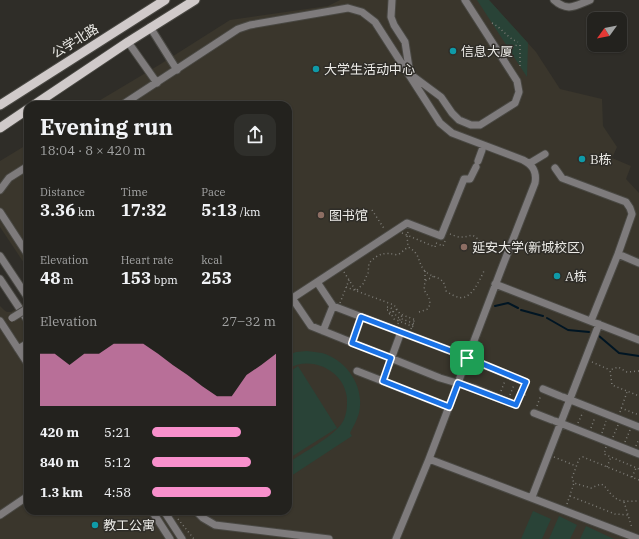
<!DOCTYPE html>
<meta charset="utf-8">
<style>
body{margin:0;font-family:"IBM Plex Serif","Noto Sans SC",serif;background:#2f2f2b;color:#f1f3f6;height:100vh;display:flex;flex-direction:column;font-size:15px;white-space:nowrap}
*{box-sizing:border-box;margin:0}
p{font-size:13px;color:#a3a4a4}
.icon{flex:none;width:22px;height:22px;fill:none;stroke:currentColor;stroke-width:2;stroke-linecap:round;stroke-linejoin:round}
.map{position:relative;flex:1;overflow:hidden}
.sheet{position:absolute;left:24px;top:101px;width:268px;height:414px;display:flex;flex-direction:column;background:#23221e;border-radius:12px;box-shadow:0 1px 3px #0004,0 0 0 1px #403f3c}
.sheet>*{flex:none}
.needle{width:26px;rotate:237deg}
.fabs{position:absolute;left:587px;top:12px;display:grid;gap:8px}
.fabs a{display:grid;place-items:center;width:40px;height:40px;border-radius:8px;background:#23221e;box-shadow:0 1px 3px #0004,0 0 0 1px #403f3c;font-size:20px}
.pin{position:absolute;display:grid;place-items:center;width:34px;height:34px;color:#fff;margin:-17px;border-radius:8px;box-shadow:0 2px 6px #0006}
.round{display:grid;place-items:center;flex:none;width:42px;height:42px;border-radius:12px;background:#2f2f2b}
.headline{display:flex;align-items:center;justify-content:space-between;height:68px;padding:0 16px}
h1{font-size:22px;font-weight:700;line-height:30px}
.stats{display:grid;grid-template-columns:repeat(3,1fr);gap:6px;height:68px;padding:4px 16px}
.stats div{display:grid;align-content:center}
.stats b{font-size:17px;font-weight:700}
.stats small{font-size:11px;font-weight:400}
.stats p{font-size:11px}
.chart{height:112px;padding:8px 16px}
.chart p{display:flex;justify-content:space-between}
.chart svg{width:100%;height:72px;margin-top:4px;fill:#f890cc;opacity:.7}
ul{padding:0 16px;list-style:none;font-size:13px}
li{display:grid;grid-template-columns:64px 48px 1fr;align-items:center;height:30px}
li i{height:10px;border-radius:5px;background:#f890cc}
.map>svg:first-child{display:block}
.built{fill:#3a362c}
.green{fill:#294337}
.lines{fill:none;stroke-linecap:round;stroke-linejoin:round}
.stream{stroke:#001523;stroke-width:2}
.minor-casing{stroke:#494843;stroke-width:9}
.major-casing{stroke:#494843;stroke-width:11}
.path{stroke:#7d7c77;stroke-width:1.5;stroke-dasharray:1 3;stroke-linecap:butt}
.minor{stroke:#7e7b7c;stroke-width:7}
.major{stroke:#d0caca;stroke-width:9}
.minor-bridge-casing{stroke:#494843;stroke-width:9;stroke-linecap:butt}
.minor-bridge{stroke:#7e7b7c;stroke-width:7}
.route-casing{stroke:#fff;stroke-width:8}
.route{stroke:#1a73e8;stroke-width:5}
.culture-dot{fill:#0f9aa8;stroke:#2f2d28;stroke-width:1.5}
.education-dot{fill:#8d6e63;stroke:#2f2d28;stroke-width:1.5}
.labels{text-anchor:middle;dominant-baseline:central;stroke-width:3;stroke-linejoin:round;paint-order:stroke}
.street-label{font-size:13px;fill:#ecebe7;stroke:#2f2d28}
.poi-label{font-size:13px;fill:#ecebe7;stroke:#2f2d28;text-anchor:start}
</style>
<div class="map">
<svg width="639" height="539" viewBox="0 0 639 539">
<rect width="100%" height="100%" fill="#2f2d28"/>
<path class="built" d="M340,0H489L536,52L560,89L602,99L603,126L617,147L612,158L631,166L626,179L639,193V539H0V306L4,310L7,312H11L28,300V511H288V105H92L159,65L230,20L328,6Z
M28,144V269L0,227V161Z"/>
<path class="green" d="M477,0H489L528,43L527,77Z
M307,351C312,352 317,352 322,353C347,360 365,387 359,413C357,420 353,427 350,433L352,436L288,478V463C302,453 333,437 342,423C346,417 347,409 347,403C347,400 347,396 346,393C341,369 309,355 288,369V355L296,352Z
M298,366L337,428L288,459V373Z
M533,511L551,519L542,539H521Z
M559,516L577,525L570,539H549Z
M586,526L614,539H580Z"/>
<g class="lines">
<path class="stream" d="M495,306L508,303L518,308
M521,310L543,316
M547,318L568,330L589,332
M599,336L619,353L639,356"/>
<defs>
<path id="minor" d="M392,0L391,17L394,25L405,42L410,74L441,97L452,113L459,120L471,125H480L515,103L519,92L517,81L465,0
M554,0C567,12 575,6 590,0
M150,27L177,70
M128,42L157,83
M122,105L238,29L250,25L348,8L362,12L375,22L440,123L452,133L523,160C533,165 537,172 535,183L501,270L429,459L396,539
M478,161L482,150
M530,163L545,154
M555,168L562,178L626,202L630,208L632,214L618,254L591,321
M0,190L9,178L28,166
M0,212L28,255
M618,254L639,263
M0,256L28,298
M0,279L28,321
M317,282L333,306L451,351L525,382
M495,284L639,340
M292,298L311,326L440,378L474,388L516,405
M288,301L407,223L441,236L464,179H470L476,167
M0,321L28,364
M323,331L333,306
M352,343L361,317
M18,349L28,343
M357,371L449,407
M383,381L401,332
M543,389L560,396
M563,397L639,427
M534,413L552,420
M555,421L639,454
M429,459L639,539
M532,497L599,324
M152,511L170,539
M164,511L182,539
M196,511L203,518L215,525L329,539
M0,515L28,496"/>
<path id="major" d="M0,105L165,0
M34,105L128,42L195,0
M0,128L28,109"/>
</defs>
<use href="#minor" class="minor-casing"/>
<use href="#major" class="major-casing"/>
<path class="path" d="M492,23C502,28 507,38 518,42
M520,45V67
M509,50L518,44
M372,210L385,230
M408,232L407,235L408,247C421,254 417,261 424,270C433,280 444,274 446,291C449,293 452,295 455,296C470,304 479,281 484,271
M402,233L435,247L436,243L443,246L445,241
M450,234C453,235 457,237 460,237C471,238 471,230 481,243
M425,271V281
M344,272L356,291L363,284L368,273L369,263C379,253 384,252 398,255L408,247
M346,287L394,305L400,314L416,320
M340,303L349,280
M387,307L391,308L397,317L415,324
M387,310H389L394,319L414,327
M419,312L428,309C432,301 429,297 424,290L425,281L434,276
M389,314L399,308
M398,324L403,313
M411,329L415,318
M592,362L610,370
M639,371L627,372L618,367L610,370L612,385L639,396
M501,391L505,381
M521,393L527,396
M510,395L514,385
M518,399L523,388
M537,406L541,395
M621,408L639,415
M620,412L627,392
M578,423L583,412
M591,428L595,417
M602,433L606,421
M613,437L618,425
M625,442L630,430
M636,446L639,439
M606,447L604,454L639,469
M554,457L576,466
M607,467L611,457
M632,477L636,468
M639,480L583,457L579,459L572,478L574,483L591,488L601,484C607,487 608,492 613,496C619,503 630,501 639,501
M570,496L615,514L628,515
M624,502L632,528
M567,504L574,483
M178,519L194,539"/>
<use href="#minor" class="minor"/>
<use href="#major" class="major"/>
<defs>
<path id="minor-bridge" d="M12,318L28,308"/>
</defs>
<use href="#minor-bridge" class="minor-bridge-casing"/>
<use href="#minor-bridge" class="minor-bridge"/>
</g>
<g class="lines">
<defs>
<path id="route" d="M361,317L451,351L526,382L516,405L458,383L449,407L383,381L391,358L352,343Z"/>
</defs>
<use href="#route" class="route-casing"/>
<use href="#route" class="route"/>
</g>
<g class="culture-dot">
<circle cx="453" cy="51" r="4"/>
<circle cx="316" cy="69" r="4"/>
<circle cx="582" cy="159" r="4"/>
<circle cx="557" cy="276" r="4"/>
<circle cx="95" cy="525" r="4"/>
</g>
<g class="education-dot">
<circle cx="321" cy="215" r="4"/>
<circle cx="464" cy="247" r="4"/>
</g>
<g class="labels">
<g class="street-label">
<text transform="translate(75 41) rotate(-32)">公学北路</text>
</g>
<g class="poi-label">
<text x="461" y="51">信息大厦</text>
<text x="324" y="69">大学生活动中心</text>
<text x="590" y="159">B栋</text>
<text x="329" y="215">图书馆</text>
<text x="472" y="247">延安大学(新城校区)</text>
<text x="565" y="276">A栋</text>
<text x="103" y="525">教工公寓</text>
</g>
</g>
</svg>
<div class="fabs">
<a><svg class="needle" viewBox="-14 -14 28 28"><path d="M0-13l5 13h-10z" fill="#e53935"/><path d="M0 13l5-13h-10z" fill="#a3a4a4"/></svg></a>
</div>
<div class="pin" style="left:467px;top:358px;background:#1e9e55"><svg class="icon" aria-label="arrive" viewBox="0 0 24 24"><path d="M6 21V4h12l-3 4 3 4H6"/></svg></div>
<section class="sheet">
<div class="headline"><div><h1>Evening run</h1><p>18:04 · 8 × 420 m</p></div><a class="round"><svg class="icon" aria-label="share" viewBox="0 0 24 24"><path d="M12 15V3M7 8l5-5 5 5M5 13v7h14v-7"/></svg></a></div>
<div class="stats">
<div><p>Distance</p><b>3.36<small> km</small></b></div>
<div><p>Time</p><b>17:32</b></div>
<div><p>Pace</p><b>5:13<small> /km</small></b></div>
</div>
<div class="stats">
<div><p>Elevation</p><b>48<small> m</small></b></div>
<div><p>Heart rate</p><b>153<small> bpm</small></b></div>
<div><p>kcal</p><b>253</b></div>
</div>
<div class="chart"><p><span>Elevation</span>27–32 m</p>
<svg viewBox="0 0 160 44" preserveAspectRatio="none"><path d="M0 44V12L10 12L20 19L30 12L40 12L50 6L60 6L70 6L80 12L90 19L100 25L110 32L120 38L130 38L140 25L150 19L160 12V44z"/></svg>
</div>
<ul>
<li><b>420 m</b>5:21<i style="width:72%"></i></li>
<li><b>840 m</b>5:12<i style="width:80%"></i></li>
<li><b>1.3 km</b>4:58<i style="width:96%"></i></li>
</ul>
</section>
</div>
